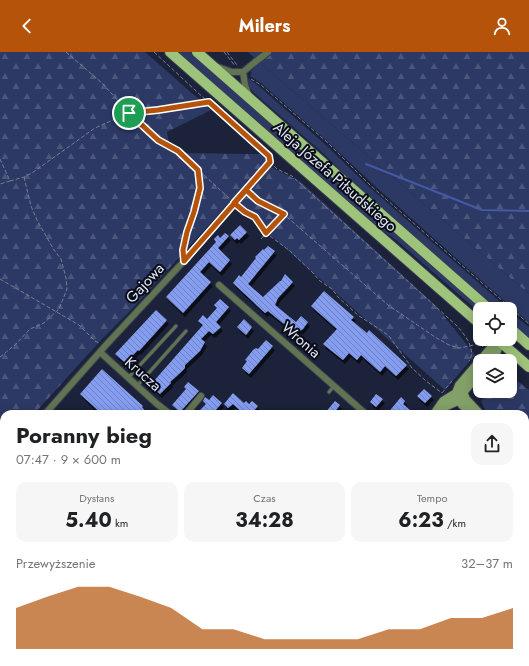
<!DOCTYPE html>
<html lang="pl">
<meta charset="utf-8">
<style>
body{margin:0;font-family:Jost,sans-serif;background:#f6f6f6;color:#202124;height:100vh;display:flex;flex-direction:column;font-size:15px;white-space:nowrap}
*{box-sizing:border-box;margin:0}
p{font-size:13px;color:#757577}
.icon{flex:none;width:22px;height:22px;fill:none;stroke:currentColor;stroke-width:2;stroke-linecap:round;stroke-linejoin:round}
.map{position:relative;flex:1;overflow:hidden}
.details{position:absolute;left:0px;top:358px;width:529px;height:256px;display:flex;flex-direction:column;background:#fff;border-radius:12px 12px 0 0;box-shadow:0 2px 10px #0003}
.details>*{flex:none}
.controls{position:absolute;left:473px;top:250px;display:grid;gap:8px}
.controls a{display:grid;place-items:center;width:44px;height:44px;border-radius:8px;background:#fff;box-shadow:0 2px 10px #0003;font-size:20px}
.pin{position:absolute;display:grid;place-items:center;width:34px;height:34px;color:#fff;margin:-17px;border:2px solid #fff;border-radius:50%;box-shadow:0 1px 4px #0007}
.round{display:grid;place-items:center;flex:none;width:42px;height:42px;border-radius:12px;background:#f6f6f6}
.headline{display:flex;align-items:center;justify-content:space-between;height:68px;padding:0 16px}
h1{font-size:22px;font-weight:700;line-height:30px}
.metrics{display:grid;grid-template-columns:repeat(3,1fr);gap:6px;height:68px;padding:4px 16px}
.metrics div{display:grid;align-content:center;border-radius:10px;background:#f6f6f6;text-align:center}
.metrics b{font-size:20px;font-weight:700}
.metrics small{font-size:11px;font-weight:400}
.metrics p{font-size:11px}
.chart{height:112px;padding:8px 16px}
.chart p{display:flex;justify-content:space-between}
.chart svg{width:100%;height:72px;margin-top:4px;fill:#b45309;opacity:.7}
header{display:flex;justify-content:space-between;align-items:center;height:52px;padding:0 16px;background:#b45309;color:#fff;font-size:18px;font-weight:700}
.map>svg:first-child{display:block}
.grass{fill:#2d3965}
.forest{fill:url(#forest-firs)}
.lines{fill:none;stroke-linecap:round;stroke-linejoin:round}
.stream{stroke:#4458a4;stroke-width:2}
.building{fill:url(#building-back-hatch);filter:url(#shadow)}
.lane-casing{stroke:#363d53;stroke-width:4.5}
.street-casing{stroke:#363d53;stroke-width:8}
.secondary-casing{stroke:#363d53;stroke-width:10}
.primary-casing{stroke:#363d53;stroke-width:12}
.path{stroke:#777d91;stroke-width:1;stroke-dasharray:4 2;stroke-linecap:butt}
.lane{stroke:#617351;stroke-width:3}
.street{stroke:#617351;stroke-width:6}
.secondary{stroke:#83a069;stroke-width:8}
.primary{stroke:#9ec37b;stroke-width:10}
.route-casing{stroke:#fff;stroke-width:8}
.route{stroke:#b45309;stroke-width:5}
.labels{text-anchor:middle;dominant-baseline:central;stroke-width:4;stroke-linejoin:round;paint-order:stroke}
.street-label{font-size:15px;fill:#dfe5f4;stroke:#090c16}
</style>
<header><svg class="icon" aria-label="back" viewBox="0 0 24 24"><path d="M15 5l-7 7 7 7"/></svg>Milers<svg class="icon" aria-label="person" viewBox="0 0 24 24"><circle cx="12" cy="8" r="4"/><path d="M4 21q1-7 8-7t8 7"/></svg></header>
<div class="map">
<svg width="529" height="614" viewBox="0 0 529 614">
<defs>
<pattern id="forest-firs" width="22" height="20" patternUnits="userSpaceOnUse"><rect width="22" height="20" fill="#2d3965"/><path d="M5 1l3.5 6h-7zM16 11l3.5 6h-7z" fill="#4b567c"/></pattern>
<pattern id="building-back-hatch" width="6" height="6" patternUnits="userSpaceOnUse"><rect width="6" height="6" fill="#849df0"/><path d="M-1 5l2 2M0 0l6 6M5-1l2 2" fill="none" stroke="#7083be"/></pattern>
<filter id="shadow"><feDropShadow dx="2" dy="4" stdDeviation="0" flood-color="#0009"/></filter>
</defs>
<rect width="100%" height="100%" fill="#1b2239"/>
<path class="grass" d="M177,0H190L482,257H480V261L396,188L367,167Z
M259,10L529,242V271L374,133L328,90L261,31L250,24L252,21L250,20Z
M248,26L260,35L327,94L368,134L505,254L503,257H495L362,140L324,102L254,41L249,34Z
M510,260L529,275V287L510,270Z
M529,431V544L525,549V436Z"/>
<path class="forest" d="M0,0H145L211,58L167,80L169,92L176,101L260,102L268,108L132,257L101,288L34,362H4V396L0,400Z
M248,0H529V242L259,10Z
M271,115L301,130L435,253L475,303L445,338L237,153Z
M510,330H519L529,338V405L525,401V362H487L481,349L490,339H510Z"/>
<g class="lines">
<path class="stream" d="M366,112L482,158L529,159"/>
</g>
<path class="building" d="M240,173L247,180L239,188L237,186L235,188L230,183Z
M225,181L229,184L218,196L230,208L220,220L209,210L200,220L211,230L183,261L166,245L216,190L214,187L218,183L220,186Z
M268,194L275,199L248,232L263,245L280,229H281L285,222L293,230L278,246L275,253L296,270L301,264L308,270L303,277L300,279L298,277L292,284L287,280L290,277L268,259L265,261L233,231L239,223L241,225L256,206L255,205L263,197L264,198Z
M324,239L354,265L351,268L356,272L367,281L369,278L407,313L396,324L385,314L380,320L361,303L357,308L349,301L343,308L323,292L337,277L311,254Z
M220,247L229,255L216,270L221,275L213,282L209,279L201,287L205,290L200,299L185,313V316L180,321L170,330L171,331L160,342L151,334L154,331L153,330L203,273L198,269L203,263L207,267L217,256L214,253Z
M156,258L167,268L139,299L138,298L132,304L134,310L130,315L115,302Z
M244,267L252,275L246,283L237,275Z
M266,288L273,294L249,322L242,316L247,309L245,308L253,298L256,296L258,297Z
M102,317L143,354L142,355L145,359L142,362H102L80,342Z
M188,330L199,339L180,360L172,353L186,337L184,335Z
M424,337L432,344L425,351L417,344Z
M233,341L244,351L246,349L249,352L252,349L258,354L251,362H244L233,352L228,356L224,352Z
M376,342L383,347L376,355L370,350Z
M213,343L222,351L212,362H196L206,352L203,349L205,345L209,348Z
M401,345L405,349L403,352L411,359L409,362H387Z
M335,349L340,353L333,362H324Z"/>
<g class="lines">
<defs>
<path id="lane" d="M128,326L176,274
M137,334L186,279
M329,340L334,334
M49,357L54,362
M0,531L4,534
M525,561L529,556
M0,603L4,607
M8,610L12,614
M438,610L442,614
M57,613L58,614
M482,614L485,610"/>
<path id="street" d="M218,15L232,20H243L255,10L268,0
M243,20L245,33L249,44
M219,233L366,362
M100,300L157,352L170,362
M45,362L106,293L184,209L264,118
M186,362L201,344
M0,413L4,408
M0,482L4,486
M147,610L152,614"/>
<path id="secondary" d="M490,309L496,302L500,290
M464,342L466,347L480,362
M456,344L462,353L472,362
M440,357L458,349L466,337L480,321
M434,362L443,349L456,341L459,333L489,298L503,287
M525,409L529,412
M210,614L214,610"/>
<path id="primary" d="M170,0L480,272
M197,0L489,257
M510,276L529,293
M497,287L529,315"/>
</defs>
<use href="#lane" class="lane-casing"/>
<use href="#street" class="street-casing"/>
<use href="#secondary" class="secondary-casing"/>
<use href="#primary" class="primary-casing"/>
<path class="path" d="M66,0L102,31L129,61L158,87L178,99L230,147
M154,0L208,50
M224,0L235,14
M227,0L237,13
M251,27L261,33L328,91L371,134L529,272
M0,107L10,129L0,132
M270,110L277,117L292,124L457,274C464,282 477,297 469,309
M10,129L24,125L32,121L95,76L129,61L158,58L209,50L269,104L270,110
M251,143L287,165L388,253L435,285L449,293L459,296L470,294L482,290
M240,156L255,165L266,181L290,199L312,220L320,229L332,237L338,245L359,264L381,278L389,284L412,316L426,329L442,341
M261,187L283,163
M183,199C186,177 197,158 200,137C200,131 198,124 198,118
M0,227L79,273L95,289L99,291
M481,287L480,291L483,295
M0,305L16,292L30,277L44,271L59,257L67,237L66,226L61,207L54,198L37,168L31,154L24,125
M442,341L452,329
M452,360L459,361
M225,614L229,610"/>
<use href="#lane" class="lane"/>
<use href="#street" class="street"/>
<use href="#secondary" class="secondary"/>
<use href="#primary" class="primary"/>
</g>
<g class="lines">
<defs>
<path id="route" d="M129,61L158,88L178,99L198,118L200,136L194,160L187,180L183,198L184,209L246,138L258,149L284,162L266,181L255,165L245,160L234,151L270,110L269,104L209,50L158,58L129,61"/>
</defs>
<use href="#route" class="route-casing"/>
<use href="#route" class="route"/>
</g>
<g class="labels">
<g class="street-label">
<text transform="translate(335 125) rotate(41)">Aleja Józefa Piłsudskiego</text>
<text transform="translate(145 231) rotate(-47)">Gajowa</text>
<text transform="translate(301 288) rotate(41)">Wronia</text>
<text transform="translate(143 322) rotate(42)">Krucza</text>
</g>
</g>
</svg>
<div class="controls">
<a><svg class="icon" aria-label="locate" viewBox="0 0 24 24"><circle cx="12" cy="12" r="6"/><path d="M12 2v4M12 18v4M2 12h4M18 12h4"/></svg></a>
<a><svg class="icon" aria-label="layers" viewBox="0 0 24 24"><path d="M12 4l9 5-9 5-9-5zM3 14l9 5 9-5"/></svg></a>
</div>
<div class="pin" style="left:129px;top:61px;background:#1e9e55"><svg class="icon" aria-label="arrive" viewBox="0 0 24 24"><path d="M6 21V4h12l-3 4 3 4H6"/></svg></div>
<section class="details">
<div class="headline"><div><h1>Poranny bieg</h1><p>07:47 · 9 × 600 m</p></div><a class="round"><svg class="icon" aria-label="share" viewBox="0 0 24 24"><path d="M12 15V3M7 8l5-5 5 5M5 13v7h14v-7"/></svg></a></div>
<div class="metrics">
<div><p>Dystans</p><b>5.40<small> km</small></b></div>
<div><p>Czas</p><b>34:28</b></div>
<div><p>Tempo</p><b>6:23<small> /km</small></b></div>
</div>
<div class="chart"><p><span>Przewyższenie</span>32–37 m</p>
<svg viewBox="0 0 160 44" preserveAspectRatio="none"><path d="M0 44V19L10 12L20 6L30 6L40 12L50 19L60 32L70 32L80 38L90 38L100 38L110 38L120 32L130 32L140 25L150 25L160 19V44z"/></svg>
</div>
</section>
</div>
